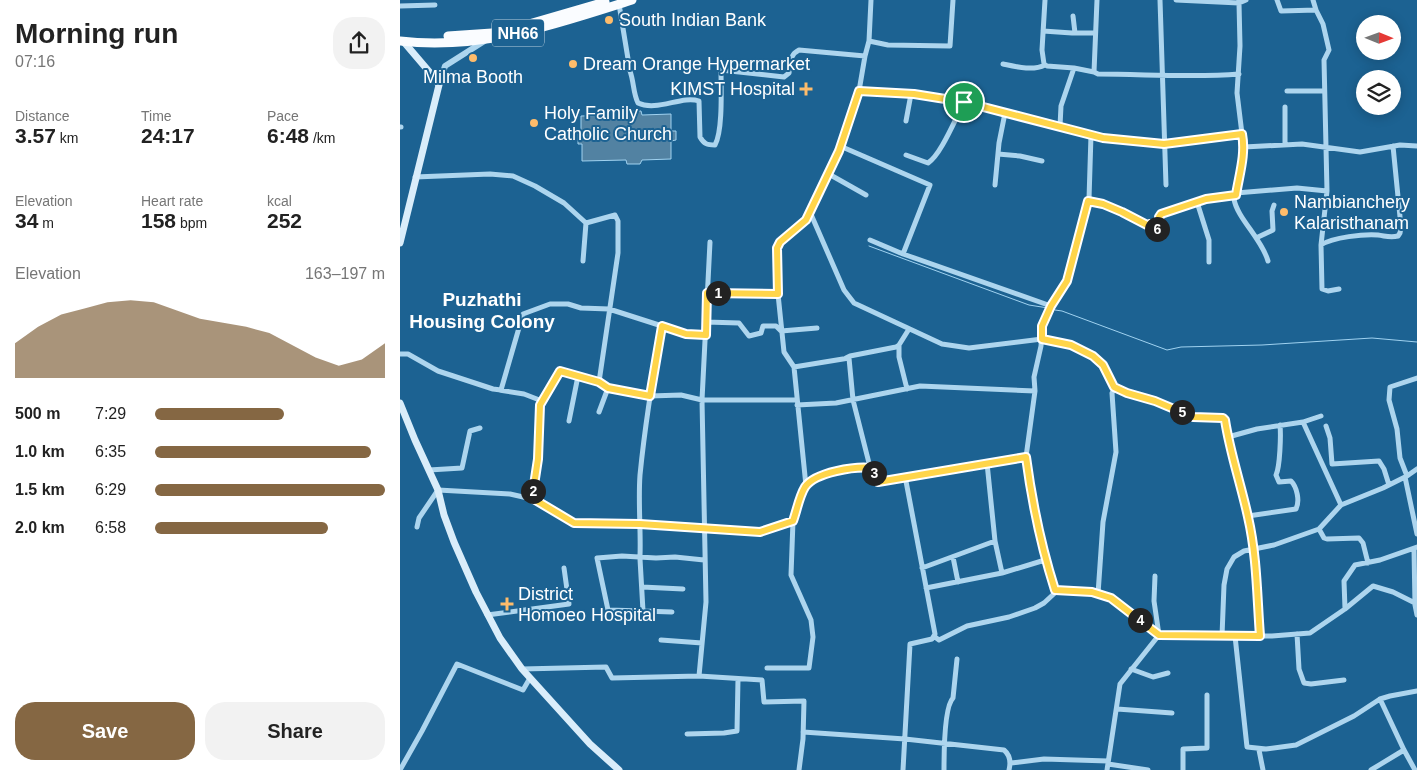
<!DOCTYPE html>
<meta charset="utf-8">
<style>
body{margin:0;font-family:Arial,sans-serif;background:#f2f2f2;color:#222;height:100vh;display:flex;flex-direction:column;font-size:19px;white-space:nowrap}
*{box-sizing:border-box;margin:0}
p{font-size:16px;color:#767676}
.icon{flex:none;width:28px;height:28px;fill:none;stroke:currentColor;stroke-width:2;stroke-linecap:round;stroke-linejoin:round}
.map{position:relative;flex:1;overflow:hidden}
.details{display:flex;flex-direction:column;background:#fff;width:400px}
.details>*{flex:none}
.needle{width:32px;rotate:91deg}
.buttons{position:absolute;left:956px;top:15px;display:grid;gap:10px}
.buttons a{display:grid;place-items:center;width:45px;height:45px;border-radius:50%;background:#fff;box-shadow:0 2px 12px #0003;font-size:25px}
.pin{position:absolute;display:grid;place-items:center;width:42px;height:42px;color:#fff;margin:-21px;border:2px solid #fff;border-radius:50%;box-shadow:0 1px 5px #0007}
.km{position:absolute;width:25px;height:25px;margin:-12px;border-radius:50%;background:#222;color:#fff;font-size:14px;line-height:25px;text-align:center}
.round{display:grid;place-items:center;flex:none;width:52px;height:52px;border-radius:20px;background:#f2f2f2}
.summary{display:flex;align-items:center;justify-content:space-between;height:85px;padding:0 15px}
h1{font-size:28px;font-weight:600;line-height:38px}
.figures{display:grid;grid-template-columns:repeat(3,1fr);gap:8px;height:85px;padding:5px 15px}
.figures div{display:grid;align-content:center}
.figures b{font-size:21px;font-weight:600}
.figures small{font-size:14px;font-weight:400}
.figures p{font-size:14px}
.chart{height:140px;padding:10px 15px}
.chart p{display:flex;justify-content:space-between}
.chart svg{width:100%;height:90px;margin-top:5px;fill:#856743;opacity:.7}
.cta{display:flex;gap:10px;margin-top:auto;padding:10px 15px}
.cta a{flex:1;height:58px;border-radius:20px;background:#856743;color:#fff;font-size:20px;font-weight:600;line-height:58px;text-align:center}
.cta a+a{background:#f2f2f2;color:#222}
ul{padding:0 15px;list-style:none;font-size:16px}
li{display:grid;grid-template-columns:80px 60px 1fr;align-items:center;height:38px}
li i{height:12px;border-radius:6px;background:#856743}
main{display:flex;flex:1;min-height:0}
.map>svg:first-child{display:block}
.water{fill:#5282a2;stroke:#a0d2f0}
.lines{fill:none;stroke-linecap:round;stroke-linejoin:round}
.stream{stroke:#a0d2f0;stroke-width:1}
.minor{stroke:#add5ee;stroke-width:5}
.tertiary{stroke:#add5ee;stroke-width:6}
.secondary{stroke:#daedfa;stroke-width:7}
.trunk{stroke:#fafcff;stroke-width:9}
.route-casing{stroke:#fff;stroke-width:10}
.route{stroke:#ffd54a;stroke-width:6}
.poi-dot{fill:#febc6b;stroke:#1c6292;stroke-width:2}
.labels{text-anchor:middle;dominant-baseline:central;stroke-width:4;stroke-linejoin:round;paint-order:stroke}
.shield{fill:#1c6292;stroke:#bbd0de;stroke-width:1}
.shield-label{font-size:16px;font-weight:bold;fill:#fff}
.poi-label{font-size:18px;fill:#fff;stroke:#1c6292;text-anchor:start}
.neighbourhood-label{font-size:19px;font-weight:bold;fill:#fff;stroke:#1c6292}
</style>
<main>
<section class="details">
<div class="summary"><div><h1>Morning run</h1><p>07:16</p></div><a class="round"><svg class="icon" aria-label="share" viewBox="0 0 24 24"><path d="M12 15V3M7 8l5-5 5 5M5 13v7h14v-7"/></svg></a></div>
<div class="figures">
<div><p>Distance</p><b>3.57<small> km</small></b></div>
<div><p>Time</p><b>24:17</b></div>
<div><p>Pace</p><b>6:48<small> /km</small></b></div>
</div>
<div class="figures">
<div><p>Elevation</p><b>34<small> m</small></b></div>
<div><p>Heart rate</p><b>158<small> bpm</small></b></div>
<div><p>kcal</p><b>252</b></div>
</div>
<div class="chart"><p><span>Elevation</span>163–197 m</p>
<svg viewBox="0 0 160 44" preserveAspectRatio="none"><path d="M0 44V27L10 19L20 13L30 10L40 7L50 6L60 7L70 11L80 15L90 17L100 19L110 22L120 28L130 34L140 38L150 35L160 27V44z"/></svg>
</div>
<ul>
<li><b>500 m</b>7:29<i style="width:56%"></i></li>
<li><b>1.0 km</b>6:35<i style="width:94%"></i></li>
<li><b>1.5 km</b>6:29<i style="width:100%"></i></li>
<li><b>2.0 km</b>6:58<i style="width:75%"></i></li>
</ul>
<div class="cta"><a>Save</a><a>Share</a></div>
</section>
<div class="map">
<svg width="1017" height="770" viewBox="0 0 1017 770">
<rect width="100%" height="100%" fill="#1c6292"/>
<path class="water" d="M224,111H241L242,115L271,114V131H276V140L271,141V159L242,160L240,164H227L226,160L182,161V144H178V134H181V116L224,115Z"/>
<g class="lines">
<path class="stream" d="M469,246L629,305L648,308
M655,310L662,311L767,350L781,347L862,345L972,338L1017,342"/>
<path class="minor" d="M645,0L642,50L644,64L647,66L674,68L661,106L660,126
M760,0L766,185
M776,0L839,3L840,46L837,93L842,134
M839,0V3L846,0
M877,0L881,11L916,10L923,24L929,50L924,60L927,191L921,245
M913,0L916,10
M219,4L230,71C234,82 233,93 238,103C257,112 282,95 299,101L300,137C304,144 307,145 315,145C323,131 321,88 321,70L384,77L389,73C391,63 389,55 399,50L465,56
M0,6L35,5
M673,16L675,33
M643,31L672,33H695
M469,41L488,45L550,46L553,0
M603,64C617,67 633,71 645,65
M674,68L694,72L697,0
M694,72L698,74C745,74 792,78 839,74
M459,91L514,94L564,103L703,138L764,144L842,134L844,147L902,144L960,152L1000,145L1017,146
M887,91H924
M885,107V144
M506,121L511,94
M0,127H1
M691,135L689,199L667,281L651,306L642,326L641,346L634,377L635,391L626,457L631,496L645,560L655,590L692,592L711,598L759,635
M440,146L530,185L503,254
M598,154L620,156L642,161
M506,155L528,163C541,155 556,117 564,103
M427,173L466,195
M15,177L90,174L113,176L135,186L164,203L186,223
M595,185L599,143L605,113
M836,193L844,147
M836,195L834,199C837,218 862,239 868,261
M688,201L703,204L722,212L749,226L750,224L759,229L761,228L759,217L761,214L806,199L836,195V193L897,188L927,191
M797,202L809,240V262
M410,212L444,290L454,303L542,344L569,348L642,339L671,345L693,356L703,365L715,387L727,393L755,401L793,417L823,418L825,420C830,453 841,484 848,517C857,556 857,597 860,636
M186,223L215,215L218,221V253L199,382
M856,238L873,230L872,211L874,205
M470,240L503,254L651,306
M310,242L302,400L306,602L299,676L362,680L364,702L404,701L403,739L399,770
M183,261L186,223
M939,289L928,291L922,289L921,245C933,237 964,234 978,235C986,236 990,238 998,236L1000,233L1001,227L993,146
M307,293L378,294
M306,322L339,323L349,336L361,333L363,326H376L381,331L417,328
M262,326L286,334L306,335
M499,345V357L507,389
M0,354H8L38,371L93,389L101,390L123,314L150,304H168L181,308L209,309L262,326C253,375 245,425 240,475C238,502 241,530 240,556V559L243,611L208,610L197,558L222,556L256,558L275,557L304,560
M446,358L450,356L496,347L499,345L509,329
M394,367L449,358L453,400L470,467
M99,390L124,394L142,401
M397,405L436,403L520,386L635,391
M199,412L208,388
M169,421L178,376
M903,422L921,416
M926,426L930,438L932,464L979,461L984,469L989,485
M828,437L857,429L903,422L941,505
M587,463L595,541L602,573
M29,470L62,468L70,431L80,428
M1007,476L1000,458L997,429L989,400L990,387L1017,378
M1005,477L1017,534
M406,486L394,367L384,352L378,294L377,248L381,241L406,220L439,151L459,91L465,56L469,41L471,0
M132,499L138,459L140,405L160,371L199,382L208,388L250,396L281,395L302,400H396
M848,516L896,509C900,501 897,487 891,481L879,482L876,475C880,467 881,435 880,425
M17,527L19,518L38,490L110,494L132,499L174,523L241,524L360,532L393,521C397,510 399,496 405,487C415,472 456,466 472,468L478,482L626,457
M919,529L924,538L927,539L959,538L963,543L968,563
M1014,549L1015,605L1017,615
M553,557L558,582
M522,568L595,541
M755,576L754,601L759,635
M242,587L283,589
M526,588L602,573L645,560
M698,594L703,522L716,452L712,393L715,387
M945,609L973,586L993,592L1015,603
M243,611L272,612
M87,615L169,604L164,568
M897,634L899,669L904,683L911,684L944,680
M822,636H872L910,633L945,609L944,581L955,565L980,560L1017,547
M835,636L847,747L866,749L896,745L954,716L980,699L1004,750L1015,770
M535,637L539,640L567,626L609,617L635,608L644,603L658,590
M261,640L302,643
M367,668H409L413,637L411,620L391,575L393,521
M122,669L206,667L212,678L299,676
M731,669L753,677L768,673
M980,699L990,696L1017,691
M717,709L772,713
M403,732L505,739L604,750C610,755 611,762 609,770
M287,734L324,733L337,731L338,679
M859,750L863,770
M611,763L644,759L708,761
M708,764L748,770
M0,770L22,731L57,664L123,690L130,678
M503,770L510,644L532,639L535,634L505,476
M544,770C544,756 544,707 553,698L557,659
M707,770L720,684L759,635L822,636L824,585L827,569L834,557L844,551L874,545L919,529L941,505L983,488L1007,476L1017,469
M783,770V749L807,748V695
M971,770L1004,750"/>
<path class="tertiary" d="M39,85L45,66L86,40"/>
<path class="secondary" d="M0,243L39,85L32,75L3,41
M0,403L15,440L38,490L44,515L54,542L76,592L100,638L122,669L190,744L219,770"/>
<path class="trunk" d="M129,24L205,2
M48,36L92,33
M0,41C80,51 157,24 232,0"/>
</g>
<g class="lines">
<defs>
<path id="route" d="M459,91L514,94L564,102L703,138L764,144L842,134C846,155 839,175 836,195L806,199L761,214L759,217L761,229L756,228L750,224L749,226L722,212L703,204L688,201L667,281L651,306L642,326V339L671,345L693,356L703,365L714,387L727,393L755,401L793,417L823,418L825,420C830,453 841,484 848,517C857,556 857,597 860,636L759,635L711,598L692,592L655,590C641,546 632,502 626,457L478,482L472,468C456,466 415,472 405,487C399,497 397,510 393,521L360,532L240,524L174,523L132,498L138,459L140,405L160,371L199,382L208,388L250,396L262,326L286,334L306,335L307,293L378,294L377,248L380,242L406,220L439,151Z"/>
</defs>
<use href="#route" class="route-casing"/>
<use href="#route" class="route"/>
</g>
<g class="poi-dot">
<circle cx="209" cy="20" r="5"/>
<circle cx="73" cy="58" r="5"/>
<circle cx="173" cy="64" r="5"/>
<path d="M403.5 81.5h5v5h5v5h-5v5h-5v-5h-5v-5h5z"/>
<circle cx="134" cy="123" r="5"/>
<circle cx="884" cy="212" r="5"/>
<path d="M104.5 596.5h5v5h5v5h-5v5h-5v-5h-5v-5h5z"/>
</g>
<g class="labels">
<rect class="shield" x="92" y="19.5" width="52" height="27" rx="4"/>
<g class="shield-label">
<text x="118" y="33">NH66</text>
</g>
<g class="poi-label">
<text x="219" y="20">South Indian Bank</text>
<text x="183" y="64">Dream Orange Hypermarket</text>
<text x="73" y="77" text-anchor="middle">Milma Booth</text>
<text x="395" y="89" text-anchor="end">KIMST Hospital</text>
<text x="144" y="113">Holy Family<tspan x="144" dy="21">Catholic Church</tspan></text>
<text x="894" y="202">Nambianchery<tspan x="894" dy="21">Kalaristhanam</tspan></text>
<text x="118" y="594">District<tspan x="118" dy="21">Homoeo Hospital</tspan></text>
</g>
<g class="neighbourhood-label">
<text x="82" y="299">Puzhathi<tspan x="82" dy="22">Housing Colony</tspan></text>
</g>
</g>
</svg>
<div class="buttons">
<a><svg class="needle" viewBox="-14 -14 28 28"><path d="M0-13l5 13h-10z" fill="#e53935"/><path d="M0 13l5-13h-10z" fill="#767676"/></svg></a>
<a><svg class="icon" aria-label="layers" viewBox="0 0 24 24"><path d="M12 4l9 5-9 5-9-5zM3 14l9 5 9-5"/></svg></a>
</div>
<div class="pin" style="left:564px;top:102px;background:#1e9e55"><svg class="icon" aria-label="arrive" viewBox="0 0 24 24"><path d="M6 21V4h12l-3 4 3 4H6"/></svg></div>
<b class="km" style="left:318px;top:293px">1</b>
<b class="km" style="left:133px;top:491px">2</b>
<b class="km" style="left:474px;top:473px">3</b>
<b class="km" style="left:740px;top:620px">4</b>
<b class="km" style="left:782px;top:412px">5</b>
<b class="km" style="left:757px;top:229px">6</b>
</div>
</main>
